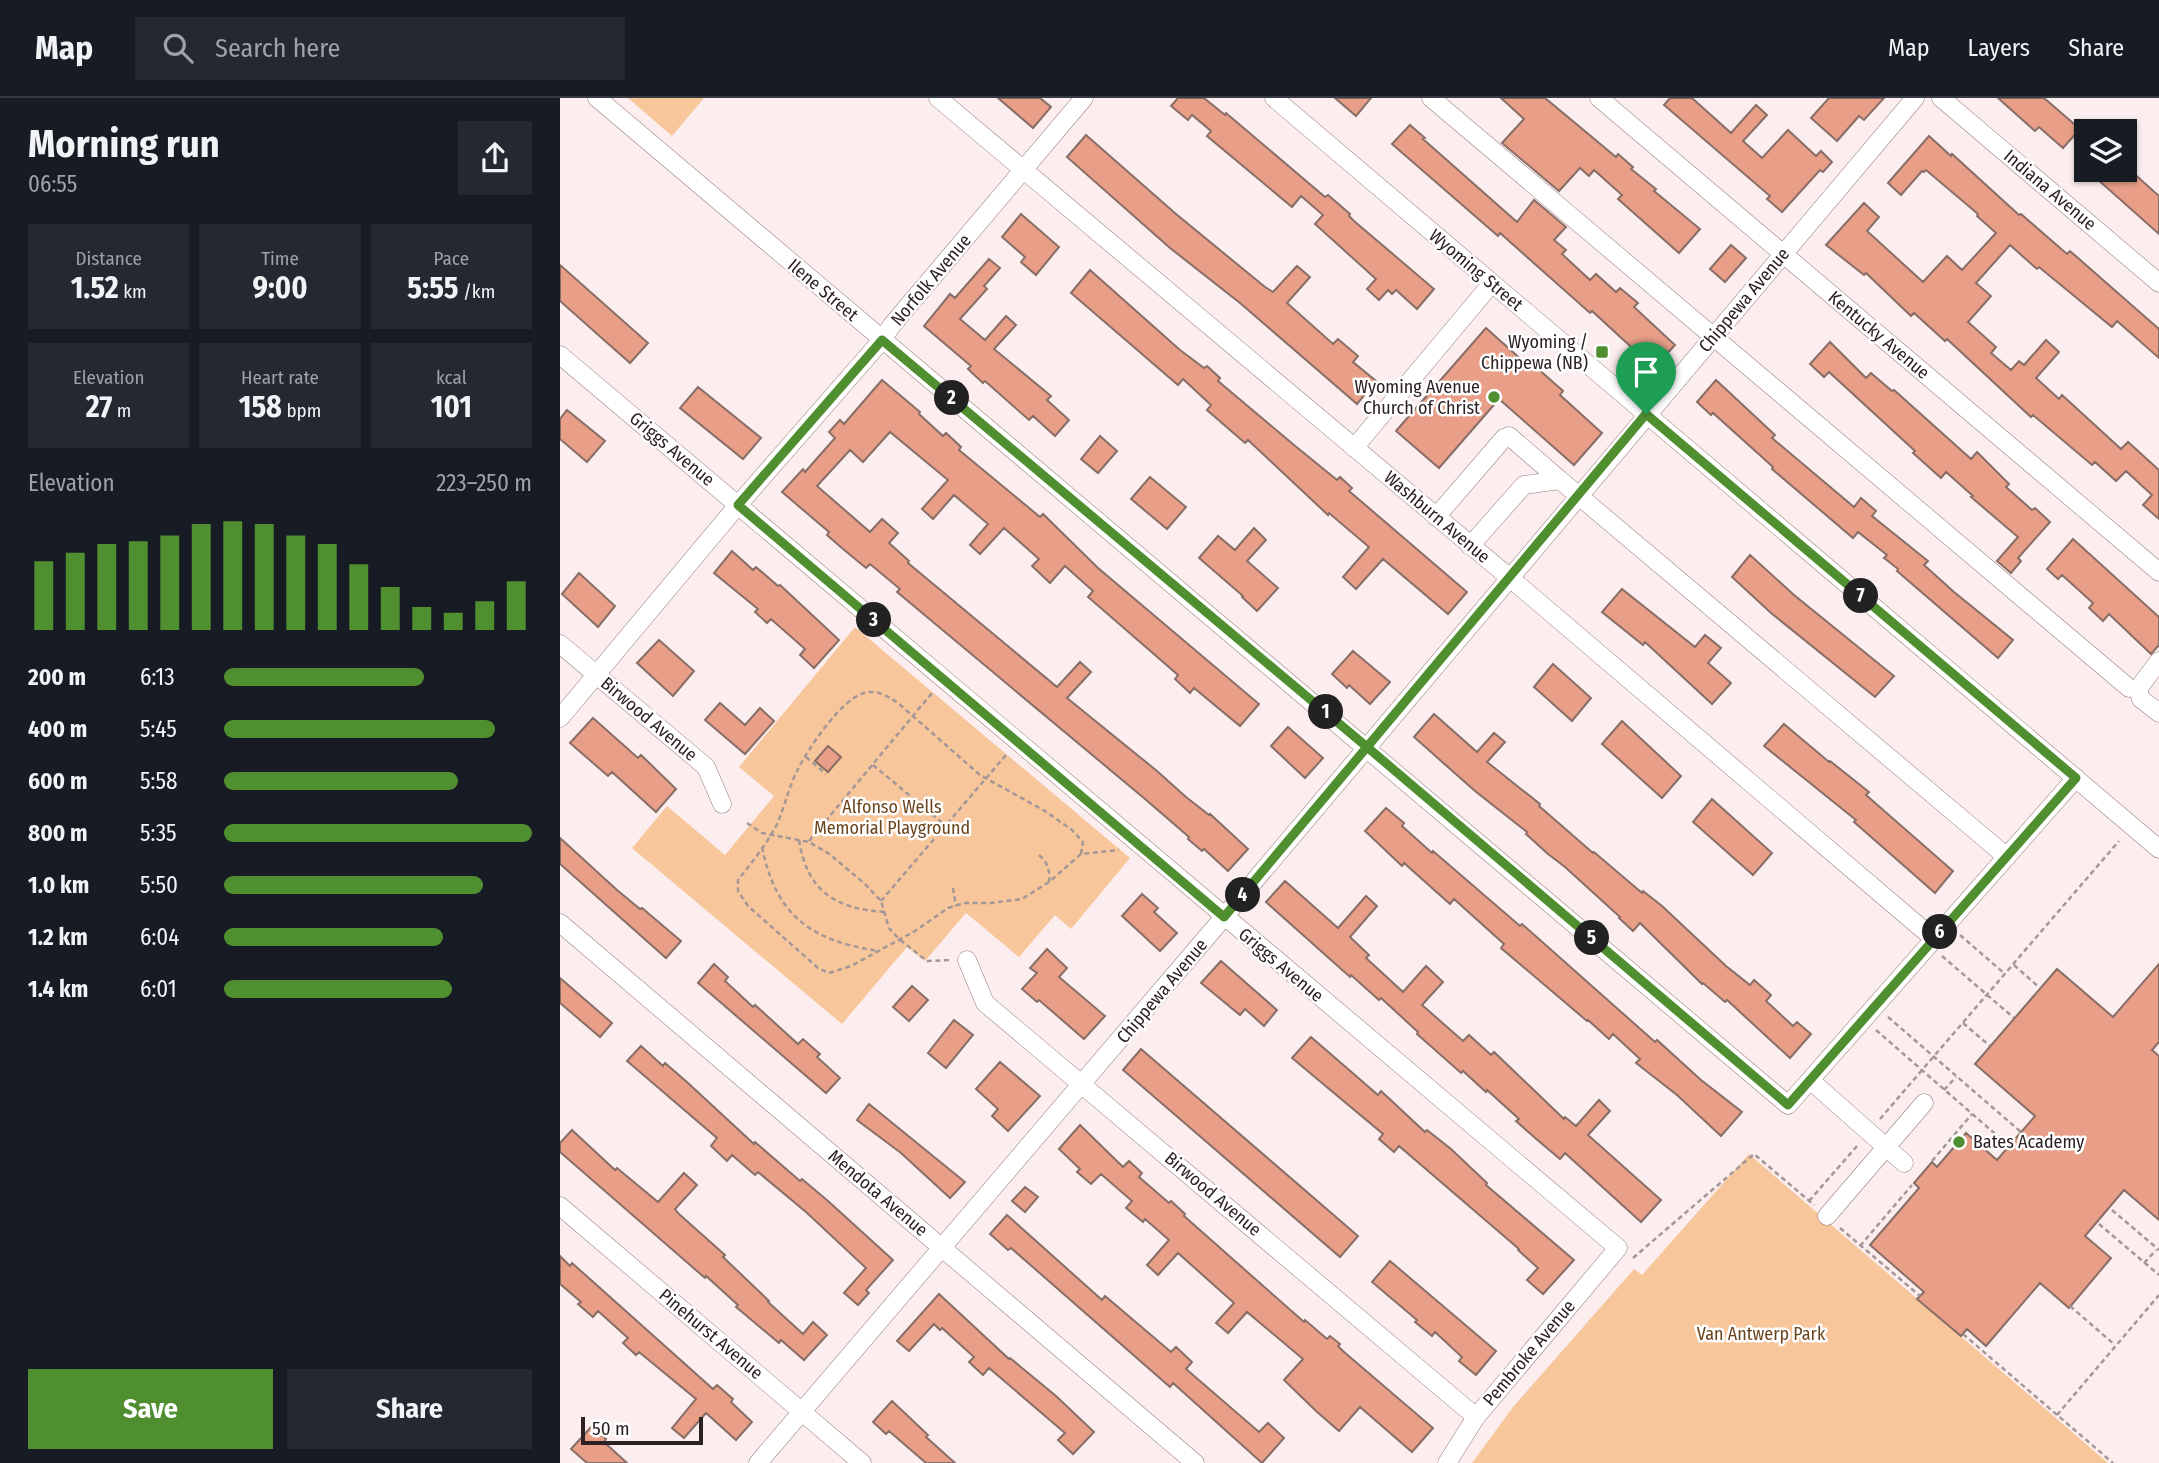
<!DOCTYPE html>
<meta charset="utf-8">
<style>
body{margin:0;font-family:"Fira Sans Condensed",sans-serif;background:#242831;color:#f1f3f6;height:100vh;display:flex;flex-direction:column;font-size:26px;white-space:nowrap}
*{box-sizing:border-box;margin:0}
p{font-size:23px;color:#9ea1a6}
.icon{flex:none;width:38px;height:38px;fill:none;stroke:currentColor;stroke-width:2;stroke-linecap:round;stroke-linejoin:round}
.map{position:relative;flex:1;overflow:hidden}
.drawer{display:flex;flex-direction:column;background:#171b24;width:560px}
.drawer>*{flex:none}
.buttons{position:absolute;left:1514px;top:21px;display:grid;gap:14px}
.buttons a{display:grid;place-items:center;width:63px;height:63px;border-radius:0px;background:#171b24;box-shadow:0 2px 5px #0004;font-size:35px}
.scale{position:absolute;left:21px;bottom:18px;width:122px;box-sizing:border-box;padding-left:7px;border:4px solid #2d2223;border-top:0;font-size:19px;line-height:24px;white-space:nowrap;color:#2d2223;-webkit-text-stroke:5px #fff;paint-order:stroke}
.pin{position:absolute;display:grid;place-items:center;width:60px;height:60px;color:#fff;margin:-72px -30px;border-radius:50% 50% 50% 0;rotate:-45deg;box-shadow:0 0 7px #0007}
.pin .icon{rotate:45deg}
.km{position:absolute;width:35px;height:35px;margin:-18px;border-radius:50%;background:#222;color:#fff;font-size:19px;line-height:35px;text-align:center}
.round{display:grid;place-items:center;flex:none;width:74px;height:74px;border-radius:0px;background:#242831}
.headline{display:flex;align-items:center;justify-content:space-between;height:119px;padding:0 28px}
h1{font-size:38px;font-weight:700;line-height:52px}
.stats{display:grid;grid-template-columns:repeat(3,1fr);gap:10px;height:119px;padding:7px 28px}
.stats div{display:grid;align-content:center;border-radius:0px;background:#242831;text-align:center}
.stats b{font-size:30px;font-weight:700}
.stats small{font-size:19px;font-weight:400}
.stats p{font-size:19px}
.chart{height:196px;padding:14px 28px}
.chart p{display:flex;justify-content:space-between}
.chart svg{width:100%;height:126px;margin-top:7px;stroke:#508f30;stroke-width:6}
.cta{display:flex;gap:14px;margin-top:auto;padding:14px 28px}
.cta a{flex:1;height:80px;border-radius:0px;background:#508f30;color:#fff;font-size:28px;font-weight:700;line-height:80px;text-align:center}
.cta a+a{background:#242831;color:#f1f3f6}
ul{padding:0 28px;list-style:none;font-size:23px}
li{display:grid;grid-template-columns:112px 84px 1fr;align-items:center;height:52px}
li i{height:18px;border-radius:9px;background:#508f30}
header{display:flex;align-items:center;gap:42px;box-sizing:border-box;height:98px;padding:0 35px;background:#171b24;border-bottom:2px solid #363941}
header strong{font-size:33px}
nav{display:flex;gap:38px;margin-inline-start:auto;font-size:24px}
.search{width:490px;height:63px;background:#242831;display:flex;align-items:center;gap:18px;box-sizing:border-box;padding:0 24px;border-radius:0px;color:#9ea1a6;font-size:26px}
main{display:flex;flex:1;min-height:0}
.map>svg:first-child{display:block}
.green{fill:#f7c69b}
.building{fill:#e99f87;stroke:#886e66;stroke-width:2}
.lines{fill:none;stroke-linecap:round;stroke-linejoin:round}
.minor-casing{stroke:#977a7c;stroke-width:19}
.path{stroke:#a49798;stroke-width:2.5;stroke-dasharray:5 3.5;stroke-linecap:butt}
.minor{stroke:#fff;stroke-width:18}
.route-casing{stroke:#fff;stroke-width:14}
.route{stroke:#508f30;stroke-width:9}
.poi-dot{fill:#508f30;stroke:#fff;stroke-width:2.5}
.labels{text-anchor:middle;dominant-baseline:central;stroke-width:5;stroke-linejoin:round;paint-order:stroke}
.street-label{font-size:18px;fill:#2d2223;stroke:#fff}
.poi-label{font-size:18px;fill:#2d2223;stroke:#fff;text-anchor:end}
.park-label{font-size:18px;fill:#6a441d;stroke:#fff}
</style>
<header>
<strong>Map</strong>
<div class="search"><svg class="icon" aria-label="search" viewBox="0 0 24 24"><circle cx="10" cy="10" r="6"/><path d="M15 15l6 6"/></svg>Search here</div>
<nav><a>Map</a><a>Layers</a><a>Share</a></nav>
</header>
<main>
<section class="drawer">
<div class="headline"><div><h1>Morning run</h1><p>06:55</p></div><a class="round"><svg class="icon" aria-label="share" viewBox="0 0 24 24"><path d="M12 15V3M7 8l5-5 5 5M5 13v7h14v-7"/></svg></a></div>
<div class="stats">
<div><p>Distance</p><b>1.52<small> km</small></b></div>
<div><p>Time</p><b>9:00</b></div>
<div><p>Pace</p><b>5:55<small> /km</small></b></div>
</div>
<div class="stats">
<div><p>Elevation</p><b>27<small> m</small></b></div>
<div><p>Heart rate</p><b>158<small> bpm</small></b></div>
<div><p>kcal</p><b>101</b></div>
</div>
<div class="chart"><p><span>Elevation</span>223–250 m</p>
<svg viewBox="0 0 160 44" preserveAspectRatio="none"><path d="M5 44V20M15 44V17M25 44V14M35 44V13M45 44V11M55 44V7M65 44V6M75 44V7M85 44V11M95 44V14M105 44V21M115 44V29M125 44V36M135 44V38M145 44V34M155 44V27"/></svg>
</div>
<ul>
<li><b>200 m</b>6:13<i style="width:65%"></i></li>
<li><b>400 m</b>5:45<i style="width:88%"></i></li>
<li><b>600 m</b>5:58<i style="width:76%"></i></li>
<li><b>800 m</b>5:35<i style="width:100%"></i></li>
<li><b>1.0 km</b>5:50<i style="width:84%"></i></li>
<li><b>1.2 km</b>6:04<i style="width:71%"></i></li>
<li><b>1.4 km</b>6:01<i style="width:74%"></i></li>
</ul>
<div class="cta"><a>Save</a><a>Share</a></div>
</section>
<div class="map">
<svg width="1599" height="1365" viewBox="0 0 1599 1365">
<rect width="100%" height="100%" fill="#fceeef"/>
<path class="green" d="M68,0H144L112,38Z
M295,529L570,760L511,831L495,817L459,859L406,815L365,863L347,849L282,926L72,750L107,708L165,757L214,698L179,669Z
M1189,1056L1548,1365H912L953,1309L1074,1171L1082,1177Z"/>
<path class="building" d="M438,0H480L491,9L473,30Z
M618,0H644L665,17L666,15L765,99L768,97L790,116L789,118L794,123L874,191L857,211L836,192L832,196L828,192L819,202L807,191L816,181L755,126L763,117L741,98L732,109L647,38L651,33L632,17L628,22L611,8Z
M775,0H811L796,18Z
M941,0H985L1056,59L1058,56L1073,69L1071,71L1096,91L1094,93L1140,131L1119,155L1058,101L1062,97L1034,72L1029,78L1020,70L999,93L942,45L964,21Z
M1110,0H1132L1171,35L1196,7L1207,17L1183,43L1202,60L1228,32L1256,58L1261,53L1272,64L1263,74L1260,72L1222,114L1207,101L1210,98L1104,7Z
M1269,0H1324L1304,22L1299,18L1277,43L1251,20Z
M1438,0H1484L1520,31L1503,50L1479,29L1475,33Z
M850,27L865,40L863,41L957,124L974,102L1006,129L994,142L1006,152L1002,156L1030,182L1036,176L1056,194L1060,190L1078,205L1074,209L1115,247L1094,270L1032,213L1030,215L940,135L938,138L832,46Z
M526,37L616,116L705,189L713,194L737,168L750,179L727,205L773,246L778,241L798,258L793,264L816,283L797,306L680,205L610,150L507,59Z
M1369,38L1391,58L1392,56L1459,117L1461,116L1507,156L1510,153L1599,231V260L1557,223L1552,229L1479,169L1477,171L1450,147L1416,185L1431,198L1408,224L1436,249L1431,255L1451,272L1459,263L1464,267L1486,242L1499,254L1476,280L1499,301L1502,297L1561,351L1568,344L1599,372V421L1583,407L1592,397L1566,373L1556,383L1535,364L1532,367L1473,317L1471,319L1387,241L1385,243L1354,215L1351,218L1306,175L1304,177L1266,147L1304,105L1319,119L1307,133L1363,184L1387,158L1402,172L1436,135L1417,118L1418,116L1366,72L1364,74L1362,73L1341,97L1328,85Z
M1527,72H1570L1599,98V136Z
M461,116L499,149L476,177L461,164L465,159L442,139Z
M1171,147L1186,160L1165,184L1150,171Z
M429,161L440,170L424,188L427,191L400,221L425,242L446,218L456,227L434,251L491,298L487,302L509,322L495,338L473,318L469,322L425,283L423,285L408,271L411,268L364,228L390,196L395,200Z
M0,167L88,245L70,265L0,203Z
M530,172L620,252L644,270L647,268L660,280L658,283L734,347L777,382L780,379L792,390L789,393L907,494L888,516L823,461L796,491L783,479L809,449L769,415L768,417L688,342L685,345L647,312L651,307L623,281L618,287L511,195Z
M926,230L964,264L967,261L1003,293L1000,297L1042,335L1014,367L939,301L879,370L836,333Z
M1270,244L1306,280L1311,275L1332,293L1334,292L1411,361L1417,354L1449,386L1446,389L1472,412L1475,410L1490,424L1458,460L1461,463L1451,475L1437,463L1458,439L1411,399L1413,398L1386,374L1381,380L1353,355L1355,353L1269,274L1264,279L1250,266Z
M322,282L360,314L359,316L383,338L386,335L401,349L399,352L480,419L483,416L538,470L699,606L680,628L634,590L630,595L615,581L618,577L528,499L533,493L505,468L490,485L472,468L479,461L444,430L420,456L410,447L428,426L394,397L373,421L362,411L388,382L330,334L303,364L290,352L257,388L310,434L322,421L338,435L329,445L349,463L348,465L497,589L520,564L531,574L507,600L597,673L626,699L649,717L650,716L688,751L668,773L644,751L642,753L628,741L629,739L585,701L337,494L340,491L310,466L306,470L283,451L267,437L269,434L222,394L243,371L245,374L275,340L269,334L280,322L284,326Z
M1156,282L1215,337L1212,340L1294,409L1301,400L1316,413L1312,418L1368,463L1364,467L1394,494L1453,542L1438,560L1337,473L1338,471L1324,460L1327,457L1298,434L1293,440L1212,371L1213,369L1153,315L1151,317L1137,304Z
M138,289L201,340L183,361L120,310Z
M7,312L45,343L27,364L0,341V321Z
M540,338L557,353L538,375L521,361Z
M590,379L626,409L607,431L571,401Z
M694,430L706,442L687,463L718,490L697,513L682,499L683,498L639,460L658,438L675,452Z
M1513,441L1599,519V547L1591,556L1549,516L1543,523L1529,510L1533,505L1502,477L1498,481L1487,471Z
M172,453L193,472L196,469L218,488L220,487L279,542L254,570L240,557L245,551L211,521L207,525L195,514L198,511L154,475Z
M1190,457L1234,497L1334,578L1315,599L1211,515L1172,479Z
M19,475L55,508L38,529L2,496Z
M1062,491L1135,549L1145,537L1161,550L1148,565L1171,585L1152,606L1085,544L1083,547L1042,514Z
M99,542L134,573L113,598L77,565Z
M793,553L830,584L810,606L789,587L787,590L772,576Z
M993,566L1031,600L1012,623L974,589Z
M160,605L185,627L200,610L214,623L185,656L145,622Z
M874,616L917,654L934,635L945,644L927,664L980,706L979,708L1033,755L1034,754L1082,795L1083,793L1102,808L1166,868L1190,887L1194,882L1211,897L1206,903L1233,928L1237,924L1251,936L1230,960L1167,902L1165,904L1143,885L1142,886L1080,825L1073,833L1059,820L1060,819L1005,769L988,756L966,736L967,734L915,693L854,639Z
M33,620L78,660L81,657L116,691L96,714L52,674L48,678L10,645Z
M1062,623L1121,678L1102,700L1042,646Z
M1224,626L1269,664L1270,663L1309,694L1306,697L1393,773L1375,795L1294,724L1296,722L1204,648Z
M728,629L763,660L745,680L711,648Z
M268,648L281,659L268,674L255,663Z
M1152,701L1212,755L1193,777L1133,724Z
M826,710L844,725L842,728L872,755L873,753L960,828L962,826L1095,944L1097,942L1141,982L1182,1014L1161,1038L1117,997L1076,965L1080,961L1053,936L1049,941L1028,922L1027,923L941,850L944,846L894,801L890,806L844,765L842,768L805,733Z
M0,740L57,792L80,811L82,810L121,843L106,860L0,766Z
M725,783L778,830L806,798L817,808L790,839L809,857L806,860L843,894L866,868L883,884L862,907L903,943L909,937L931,957L934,954L1004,1021L1005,1019L1016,1028L1039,1002L1050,1013L1028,1037L1101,1102L1081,1124L1005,1055L1000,1061L974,1039L956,1023L959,1021L927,992L926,994L903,973L901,975L857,936L858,934L821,900L819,902L791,877L790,879L706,804Z
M582,796L598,810L594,814L617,835L600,853L562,818Z
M487,851L507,870L499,879L545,918L524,941L479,902L477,904L462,891L477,875L470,870Z
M661,863L717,912L704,928L685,911L680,917L641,885Z
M154,866L168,879L165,883L193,909L195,907L238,946L243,941L260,956L257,959L280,980L266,995L138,885Z
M1599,866V944L1592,952L1599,958V1122L1564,1092L1525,1138L1551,1160L1509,1210L1480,1185L1426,1248L1407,1231L1401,1238L1357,1201L1364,1194L1310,1147L1359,1090L1354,1085L1372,1064L1377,1069L1406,1035L1437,1062L1475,1018L1415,966L1497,871L1553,919Z
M0,880L52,925L40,939L0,905Z
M352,888L368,902L349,923L333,909Z
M394,922L413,937L386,970L368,955Z
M751,939L818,997L821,993L865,1034L867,1032L891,1051L927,1085L926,1087L1014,1162L983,1196L967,1182L978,1170L958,1152L959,1151L839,1048L834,1054L819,1041L823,1036L732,960Z
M81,948L103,968L105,965L128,985L194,1046L195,1044L240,1083L242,1081L268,1103L333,1162L306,1192L309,1195L298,1207L284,1195L306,1170L246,1114L198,1074L195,1077L172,1057L167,1063L151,1048L157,1040L67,963Z
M581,951L798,1138L780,1159L563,972Z
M440,964L480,998L448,1033L432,1018L438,1011L416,991Z
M309,1006L405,1084L390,1100L341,1055L297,1022Z
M520,1027L563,1069L569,1063L582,1075L579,1079L609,1105L611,1103L625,1116L624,1118L744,1224L745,1222L767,1241L770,1238L780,1246L778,1248L784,1254L873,1330L852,1354L800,1309L779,1333L756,1313L724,1282L743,1261L687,1214L668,1235L656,1225L674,1205L618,1155L598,1177L587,1167L609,1142L585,1121L583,1124L566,1110L572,1103L541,1076L531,1086L517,1074L520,1071L499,1051Z
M12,1032L55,1072L57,1070L98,1104L124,1075L137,1087L115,1111L119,1116L165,1157L163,1159L209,1203L208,1204L243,1236L253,1224L267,1237L244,1262L221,1242L219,1245L176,1209L178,1207L146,1178L145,1180L0,1054V1045Z
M465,1089L478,1099L465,1114L452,1103Z
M447,1117L542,1202L545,1198L611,1254L616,1249L632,1264L626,1271L699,1334L708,1325L724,1340L702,1365L613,1285L610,1289L451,1150L448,1152L430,1136Z
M0,1158L10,1168L12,1165L153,1291L157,1287L173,1301L171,1304L192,1324L176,1342L146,1315L124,1340L112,1330L136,1301L79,1254L76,1257L63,1245L68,1240L38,1213L33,1219L18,1206L21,1204L0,1186Z
M830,1163L936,1253L916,1277L899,1263L902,1259L875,1234L872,1238L855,1224L857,1222L812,1184Z
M379,1196L449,1261L450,1260L496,1298L534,1334L513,1356L498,1342L505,1335L429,1270L423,1277L409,1264L414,1259L382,1230L380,1232L374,1226L349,1253L337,1243Z
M332,1303L368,1337L366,1339L395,1365H366L329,1333L326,1336L313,1324Z
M32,1328L46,1341L44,1344L67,1365H27L11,1351Z"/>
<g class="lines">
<defs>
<path id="minor" d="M37,0L1228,1007L1516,680
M378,0L963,491L1374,841
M714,0L1599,751
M871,0L1569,590
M1039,0L1599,474
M1381,0L1599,185
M0,257L1058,1150L916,1319L887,1365
M794,350L932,185
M1000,382L1447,759
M876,419L944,340L949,338L1000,382L964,387L910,448
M0,546L146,669L162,706
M1599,563L1578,591L1581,601L1599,615
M0,620L178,407L322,242L332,227L524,0
M0,825L635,1365
M407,862L425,905L916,1319
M1250,982L1344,1065
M0,1108L302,1365
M1267,1118L1364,1005
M198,1365L675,806L1355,0"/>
</defs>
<use href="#minor" class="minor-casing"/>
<path class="path" d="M246,659L266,676
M313,667L385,727
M187,725L202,735L249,744L268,755L304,785L321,803L329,830L339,841L367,863L392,862
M239,742C247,793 275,811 325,814
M249,743L372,595
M202,749C216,818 251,843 319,853
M521,756L523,744L512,732L485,713L420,677L338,605C329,599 320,593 308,594C283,597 248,651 237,673C229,689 225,707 218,724C208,745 192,764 178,782V793L188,808L258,870L269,875L291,868L355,833L388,810L404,805H430L462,801L489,784L521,756L559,752
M479,757C488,765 490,772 489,784
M393,790L396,808
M321,803L446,657
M1400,837L1445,876
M1382,858L1454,920
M1454,867L1480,890
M1328,919L1461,1034
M1403,925L1430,948
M1316,932L1449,1048
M1384,992L1396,979
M1320,1021L1559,743
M1372,1063L1412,1016
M1249,1103L1297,1048
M1552,1112L1599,1152
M1539,1126L1599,1177
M1280,1130L1360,1198
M1300,1148L1352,1087
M1073,1160L1194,1056L1254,1107
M1584,1165L1596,1152
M1510,1208L1555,1247
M1403,1236L1553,1365
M1497,1317L1599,1197"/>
<use href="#minor" class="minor"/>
</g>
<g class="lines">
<defs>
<path id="route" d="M1086,316L807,649L322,242L178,407L664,819L807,649L1228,1007L1516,680L1086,316"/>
</defs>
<use href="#route" class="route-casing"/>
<use href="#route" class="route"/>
</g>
<g class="poi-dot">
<rect x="1035" y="247" width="14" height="14" rx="3.5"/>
<circle cx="934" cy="299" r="7"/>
<circle cx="1399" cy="1044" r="7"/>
</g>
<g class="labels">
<g class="street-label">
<text transform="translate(1490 92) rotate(40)">Indiana Avenue</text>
<text transform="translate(916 172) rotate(40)">Wyoming Street</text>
<text transform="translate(371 182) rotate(-50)">Norfolk Avenue</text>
<text transform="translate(263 192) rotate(40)">Ilene Street</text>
<text transform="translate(1184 202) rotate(-50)">Chippewa Avenue</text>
<text transform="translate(1319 237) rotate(40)">Kentucky Avenue</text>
<text transform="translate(112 351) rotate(40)">Griggs Avenue</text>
<text transform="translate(877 419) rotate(40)">Washburn Avenue</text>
<text transform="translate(89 621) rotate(40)">Birwood Avenue</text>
<text transform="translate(721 867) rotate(40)">Griggs Avenue</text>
<text transform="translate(602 893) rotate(-50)">Chippewa Avenue</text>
<text transform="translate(318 1095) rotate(40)">Mendota Avenue</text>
<text transform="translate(653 1096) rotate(40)">Birwood Avenue</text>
<text transform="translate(151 1236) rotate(40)">Pinehurst Avenue</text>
<text transform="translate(969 1255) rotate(-50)">Pembroke Avenue</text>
</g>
<g class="poi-label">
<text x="1028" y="244">Wyoming /<tspan x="1028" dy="21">Chippewa (NB)</tspan></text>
<text x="920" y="289">Wyoming Avenue<tspan x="920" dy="21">Church of Christ</tspan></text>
<text x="1413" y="1044" text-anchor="start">Bates Academy</text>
</g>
<g class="park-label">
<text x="332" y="709">Alfonso Wells<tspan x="332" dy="21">Memorial Playground</tspan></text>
<text x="1201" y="1236">Van Antwerp Park</text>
</g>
</g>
</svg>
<div class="buttons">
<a><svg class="icon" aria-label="layers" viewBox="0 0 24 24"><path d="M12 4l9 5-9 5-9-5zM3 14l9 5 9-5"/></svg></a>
</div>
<div class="scale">50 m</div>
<div class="pin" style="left:1086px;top:316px;background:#1e9e55"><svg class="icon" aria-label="arrive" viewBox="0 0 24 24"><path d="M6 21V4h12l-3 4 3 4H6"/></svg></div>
<b class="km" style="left:766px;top:614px">1</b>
<b class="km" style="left:392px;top:300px">2</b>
<b class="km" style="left:314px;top:522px">3</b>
<b class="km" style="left:683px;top:797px">4</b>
<b class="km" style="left:1032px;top:840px">5</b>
<b class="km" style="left:1380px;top:834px">6</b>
<b class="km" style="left:1301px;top:498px">7</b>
</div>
</main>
